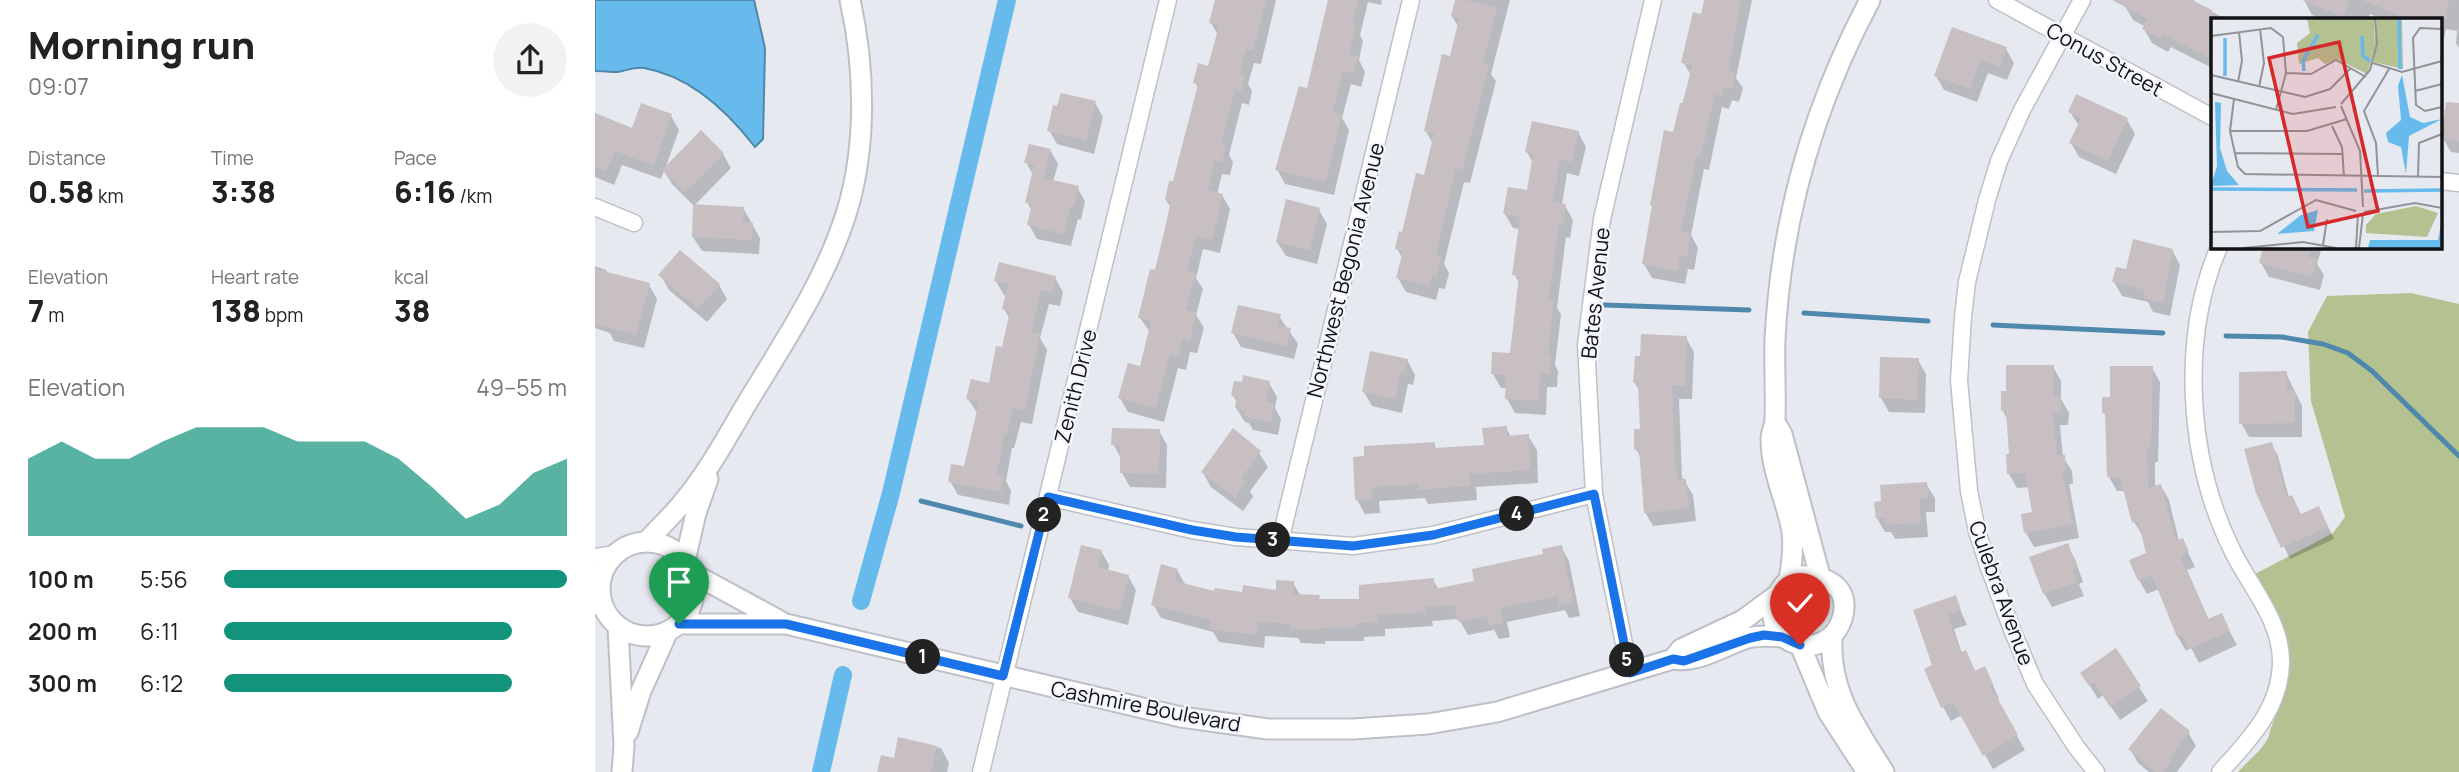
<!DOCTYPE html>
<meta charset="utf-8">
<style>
body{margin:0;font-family:Manrope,sans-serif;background:#f2f2f2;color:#222;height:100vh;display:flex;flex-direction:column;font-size:26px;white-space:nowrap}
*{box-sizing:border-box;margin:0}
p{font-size:23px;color:#767676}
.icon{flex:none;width:38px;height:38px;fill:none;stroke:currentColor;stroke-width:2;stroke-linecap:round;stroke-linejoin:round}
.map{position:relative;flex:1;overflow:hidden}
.side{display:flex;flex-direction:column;background:#fff;width:595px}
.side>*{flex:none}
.pin{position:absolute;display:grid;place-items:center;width:60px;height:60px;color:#fff;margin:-72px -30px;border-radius:50% 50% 50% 0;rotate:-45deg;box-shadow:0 0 7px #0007}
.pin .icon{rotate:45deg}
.km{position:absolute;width:35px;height:35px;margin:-18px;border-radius:50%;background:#222;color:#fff;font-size:19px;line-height:35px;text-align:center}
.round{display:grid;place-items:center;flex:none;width:74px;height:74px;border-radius:37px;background:#f2f2f2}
.summary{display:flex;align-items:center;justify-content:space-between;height:119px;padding:0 28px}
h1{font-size:38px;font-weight:800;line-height:52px}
.stats{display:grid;grid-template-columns:repeat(3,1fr);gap:10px;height:119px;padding:7px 28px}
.stats div{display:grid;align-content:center}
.stats b{font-size:30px;font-weight:800}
.stats small{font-size:19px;font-weight:400}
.stats p{font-size:19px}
.chart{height:196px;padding:14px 28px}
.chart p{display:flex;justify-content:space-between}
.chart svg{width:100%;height:126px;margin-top:7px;fill:#12937c;opacity:.7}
ul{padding:0 28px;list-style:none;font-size:23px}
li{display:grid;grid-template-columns:112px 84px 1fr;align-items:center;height:52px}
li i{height:18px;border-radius:9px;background:#12937c}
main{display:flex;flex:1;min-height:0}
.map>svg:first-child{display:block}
.green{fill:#b4c191}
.water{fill:#67bbec;stroke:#4e88ac;stroke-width:2}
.shadow{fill:#0003}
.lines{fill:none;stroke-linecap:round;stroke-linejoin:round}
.stream{stroke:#4e88ac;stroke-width:5}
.canal{stroke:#67bbec;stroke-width:18}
.building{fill:#c7bfc1}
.minor-casing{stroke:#bfc0c7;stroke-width:19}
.tertiary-casing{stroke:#bfc0c7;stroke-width:23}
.minor{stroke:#fff;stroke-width:16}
.tertiary{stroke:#fff;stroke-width:19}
.route-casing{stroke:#fff;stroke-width:14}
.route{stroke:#1a73e8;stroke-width:9}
.labels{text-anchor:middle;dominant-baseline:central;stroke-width:5;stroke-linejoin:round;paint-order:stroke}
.street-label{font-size:21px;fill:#121215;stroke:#f4f6fd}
.inset-river{fill:none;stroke:#67bbec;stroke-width:3.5}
.inset-road{fill:none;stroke:#929398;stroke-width:2}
.view{fill:#d62828;fill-opacity:0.15;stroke:#d62828;stroke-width:3.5}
.inset-edge{fill:none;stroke:#121215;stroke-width:3.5}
</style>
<main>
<section class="side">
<div class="summary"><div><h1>Morning run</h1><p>09:07</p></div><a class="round"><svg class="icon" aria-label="share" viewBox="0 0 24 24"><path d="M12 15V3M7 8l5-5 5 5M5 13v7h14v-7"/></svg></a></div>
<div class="stats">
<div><p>Distance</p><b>0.58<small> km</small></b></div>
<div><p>Time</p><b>3:38</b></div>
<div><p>Pace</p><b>6:16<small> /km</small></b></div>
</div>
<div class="stats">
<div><p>Elevation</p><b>7<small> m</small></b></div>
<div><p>Heart rate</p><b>138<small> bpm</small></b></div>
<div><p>kcal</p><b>38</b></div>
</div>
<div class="chart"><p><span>Elevation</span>49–55 m</p>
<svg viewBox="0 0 160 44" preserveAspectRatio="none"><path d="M0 44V17L10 11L20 17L30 17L40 11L50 6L60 6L70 6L80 11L90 11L100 11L110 17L120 27L130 38L140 33L150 22L160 17V44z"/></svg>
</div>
<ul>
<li><b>100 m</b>5:56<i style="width:100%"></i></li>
<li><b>200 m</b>6:11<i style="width:84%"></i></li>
<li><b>300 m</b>6:12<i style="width:84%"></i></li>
</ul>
</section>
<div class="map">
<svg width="1864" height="772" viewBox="0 0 1864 772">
<rect width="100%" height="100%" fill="#e7e9f0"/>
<path class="green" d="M1816,293L1864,304V772H1643C1652,762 1665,752 1672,740C1675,736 1675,729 1677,725C1706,660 1697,633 1660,574L1738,533L1750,517L1716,401L1713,332L1732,296Z"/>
<path class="water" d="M0,0H159L170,48L168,139L160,147C133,112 95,76 49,68C40,66 31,71 22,72C15,72 7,71 0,71Z"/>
<path class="shadow" d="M629,0H681L666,64L659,63L653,84L657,91L654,105L647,103L634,155L638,162L635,175L627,174L622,194L627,195L635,209L625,253L608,249L601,278L608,289L601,315L609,328L602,353L595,352L591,370L583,368L569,422L533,412L525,398L546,368L555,332L545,318L561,272L576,208L571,200L580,184L603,88L600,82L614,68L623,35L616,23Z
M735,0H787L786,5L773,2L765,35L768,41L764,60L770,72L766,87L756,84L747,118L754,130L739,195L690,184L682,169L713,91Z
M862,0H915L896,74L901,81L889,128L875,183L869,182L849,264L854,273L850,289L844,288L841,300L811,292L803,278L808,259L802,249L830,177L838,144L831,131L857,58L864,28L857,16Z
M1114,0H1157L1141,78L1148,88L1144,102L1137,100L1134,109L1127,107L1114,170L1109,169L1096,235L1103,248L1099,270L1093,269L1090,284L1057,278L1049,264L1059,208L1056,204L1096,75L1088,62Z
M1533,0H1599V3L1627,17L1628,19H1617V68L1576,47L1573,52L1557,43L1549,29L1551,27L1538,20L1530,6Z
M1709,0H1864V48L1861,43L1862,31L1851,29L1848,43L1845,42V19H1788L1775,14L1773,19H1727L1717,15Z
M1411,49L1419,63L1412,80L1393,73L1382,102L1349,90L1341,76Z
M500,103L508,117L499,154L462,144L454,130Z
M1864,105V153L1856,152L1848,138Z
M1475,112L1532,120L1540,134L1521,174L1484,157L1476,143L1484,126Z
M0,115L38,130L76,116L84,130L70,169L106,132L128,154L136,168L99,206L77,184L69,171L66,179L27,165L19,185L0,177Z
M983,132L991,147L984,176L972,173L967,205L970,206L978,220L975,238L971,237L962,308L966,314L960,365L963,371L962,387H952L951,415L920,413L912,399V388H906L898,374L916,355L925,284L919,274L925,229L918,228L910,214L933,192L938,163L932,152Z
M455,150L463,164L458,182L482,187L490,201L486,220L483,219L476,246L442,239L434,225L437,211L432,202L438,175L431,162Z
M148,208L165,238L164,254L107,251L98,237Z
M724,210L732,224L722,264L691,256L682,242Z
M1678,247H1727L1722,264L1729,275L1725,290L1674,277L1666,263Z
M1577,250L1585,265L1575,316L1558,312L1553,302L1527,296L1519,282L1532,272Z
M0,266L11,270L13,274L54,285L62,299L49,348L19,341L15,333L0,328Z
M66,276L124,285L132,299L112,322L74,290Z
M460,278L468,292L465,306L454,304L445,338L452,350L437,424L426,422L419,448H417L411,481L416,491L414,505L363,495L355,481L370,468L383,414L373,399L395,385L408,349L415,319L409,309L412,296L409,295L401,281Z
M684,316L703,344L699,359L646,347L638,333Z
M1091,338L1099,352L1097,399H1084L1087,477L1098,495L1101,521L1058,526L1050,512L1046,458L1041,449L1047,431L1045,392L1040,383Z
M812,360L820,375L818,385L813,384L807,413L777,406L769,392Z
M1323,360L1331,374L1330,413L1294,412L1286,398Z
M1458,367L1466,381V399L1474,413L1473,425H1465L1468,457L1477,471L1478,484H1474L1484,538L1439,547L1431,533L1439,514L1434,487L1422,488L1414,474L1413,456H1416L1413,421L1408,411L1413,393Z
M1557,368L1565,382L1563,462H1560V488L1566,486L1574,500L1584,541L1587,540L1600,567L1592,570L1614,620L1626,615L1642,645L1604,663L1596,648L1591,651L1583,637L1564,589L1552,594L1544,580L1553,554L1548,536L1539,522L1530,491H1522L1514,477L1512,419L1509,412L1516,399Z
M1691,373L1707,406V437H1654L1646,423Z
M674,383L682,397L680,408L686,419L683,435L658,430L654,423L650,422L641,408L642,403L638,395Z
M911,428L916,437L933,436L942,450L943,483L881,487L882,500L833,504L830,498L784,501L785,513L770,514L762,500L759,458L839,444L842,450L890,447Z
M564,431L572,445L571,488L535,487L527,473L526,458L518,444Z
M1676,444L1683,456L1694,498L1706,515L1730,520L1739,539L1695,559L1663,492Z
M664,453L673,467L655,491L658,497L648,511L616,487L608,473Z
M1331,484L1340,498V512H1331L1333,537L1300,539L1296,532H1290L1282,518Z
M1472,545L1480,559L1488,582L1484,584L1489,596L1457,607L1449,593Z
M966,547L974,561L985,616L974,618L970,610L912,622L915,637L904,639L899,630L873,635L864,619L837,621L838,626L790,629V636L769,637V641H730V644L706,643L703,638L670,636L669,648L624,642L618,632L566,618L558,604L582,570L590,584L621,593L682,592L698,583L706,596L723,597L726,601L766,600L838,580L844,590L881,583L950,556Z
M506,551L514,565L513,571L533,576L541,590L533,625L483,612L475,598Z
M1360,598L1372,625L1359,629L1367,654L1370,652L1381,672L1397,683L1404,699L1401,700L1430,750L1398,769L1367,715L1356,721L1348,707L1339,666L1320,611Z
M1521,651L1553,701L1525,720L1508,695L1503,699L1487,673Z
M1593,732L1601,746L1582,772H1554L1543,763L1535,749Z
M304,739L346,748L354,763L352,772H284L300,760Z"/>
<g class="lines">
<path class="stream" d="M1010,305L1154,310
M1209,313L1333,321
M1398,325L1568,333
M1631,336L1687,337L1728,344L1753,353L1777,371L1864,456
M326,501L426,526"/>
<path class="canal" d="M266,601L296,493L412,0
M226,772L248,675"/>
</g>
<path class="building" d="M620,0H671L658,51L651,49L645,74L650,75L646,92L640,90L626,145L631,146L627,162L619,160L613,190L628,194L617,240L601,236L592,271L601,273L591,310L601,312L595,340L588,338L583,356L575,354L561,408L523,398L533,363L545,366L556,321L543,318L555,269L560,270L570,228L576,201L570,200L574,181H578L603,84L598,83L603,63L613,66L624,26L614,23Z
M733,0H763L757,24L761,25L754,54L763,56L759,74L748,71L738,112L747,114L731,182L680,170L704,86L712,88Z
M860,0H871L902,8L888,64L894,65L882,113L867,170L861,168L844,241L841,255L847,257L842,276L837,275L834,286L801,278L808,251L800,249L804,231L807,232L821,173L829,175L839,133L829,131L847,54L855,56L864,19L856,16Z
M1109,0H1146L1133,71L1141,73L1137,88L1129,87L1127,96L1120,94L1106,156L1102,155L1086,231L1096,233L1092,257L1085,256L1083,271L1047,264L1057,205H1055L1069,130L1078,132L1085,103H1088L1097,65L1086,63L1098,12L1106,14Z
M1517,0H1597L1617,10V59L1567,34L1565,39L1547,29L1553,19Z
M1707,0H1754L1748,17Z
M1767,0H1854L1850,19H1803L1804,15Z
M1357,27L1412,47L1405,67L1385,60L1375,89L1339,76Z
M466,93L501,101L491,140L452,131L458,105L462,106Z
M1481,94L1533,118L1513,161L1474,143L1486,118L1473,112Z
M1851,102L1864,103V141L1846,139Z
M46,103L77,114L59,166L20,151L11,172L0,167V113L37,128Z
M937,121L984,131L977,162L965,160L958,202L971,204L968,225L964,224L954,298L959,299L953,355H956L955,374L945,373L944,401L910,399L911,375L896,374L897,352L915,353L924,276L917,275L925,217L908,214L913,187L932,190L938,154L930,152Z
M106,130L129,153L90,193L67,170Z
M434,144L456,149L449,178L484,186L479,207L475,206L469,234L432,225L437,204L430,203L439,165L429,163Z
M691,199L725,208L715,250L681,242Z
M98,204L149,207L148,222L158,223L157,240L97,237Z
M1538,239L1578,249L1568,303L1548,298L1550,290L1517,282L1521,267L1531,269Z
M1668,247H1716L1713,257L1722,259L1717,277L1664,263Z
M85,250L125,284L103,309L63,275Z
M404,262L461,276L457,293L446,290L436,332L445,334L430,411L418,408L412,435L409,434L402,474L409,475L406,492L353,482L356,464L369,466L384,402L371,399L376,379L394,383L401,346L407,347L415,311L407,309L413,284L399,281Z
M0,269L55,283L41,335L0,324Z
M643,305L686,314L683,325L696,328L692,346L636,333Z
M1046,334L1092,336L1090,386L1077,385L1080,462L1083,480L1091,479L1094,508L1049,513L1044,449L1039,450V429H1045L1043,383H1038L1040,356H1045Z
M775,351L813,359L810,372L806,371L800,399L767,392Z
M1285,357L1324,358L1322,400L1284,398Z
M1411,365H1459L1458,397H1466V412H1458L1462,455H1470L1471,470H1467L1478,524L1429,533L1426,514L1437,512L1430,473L1412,474L1411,454H1414L1411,411H1406V391H1411Z
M1515,366H1558L1556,448H1552L1553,488L1566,484L1581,541L1588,538L1594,552L1585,556L1613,619L1627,613L1635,631L1594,649L1587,635L1582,637L1557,575L1543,581L1534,560L1551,553L1543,521L1537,523L1525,477H1512L1510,413H1507V397H1515Z
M1692,371V390H1700V423L1644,424V372Z
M648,375L675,381L671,402L679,403L676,422L648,416L651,411L640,408L642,397L636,396L639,381L647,382Z
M912,426V436L934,434L936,470L874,474L875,486L859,487L823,490V484L777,487L778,499L760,500L758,457L769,456V446L840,442V448L889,445L887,428Z
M517,428L565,429L564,474L525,473V445H516Z
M638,428L666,451L646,478L651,482L640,498L606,472Z
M1677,442L1692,497L1697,495L1706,514L1724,506L1733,527L1686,548L1661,493L1649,449Z
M1332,482L1333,498L1324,499L1326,523L1290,525V518L1281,519L1279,502L1286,501L1285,485Z
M1473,543L1482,568L1478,569L1482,582L1448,594L1434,557Z
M486,545L507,550L503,567L534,575L525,611L473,598Z
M967,545L978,602L964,605L963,596L905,608L908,623L894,625L892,616L863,622L860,605L830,607L831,612L783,615V622L762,623V627L723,628V630L696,629V624L663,622L661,635L614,629L616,620L556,605L566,564L583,569L580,581L619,591L620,588L647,592L648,585L681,590V580L699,581L698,594L725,595L724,599H764V585L839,578L840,589L879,581L877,569L948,554L947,549Z
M1361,595L1366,610L1353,615L1365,653L1371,650L1380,671L1390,666L1398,684L1395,685L1423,735L1388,756L1358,702L1346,708L1329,669L1337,665L1318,610Z
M1521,648L1546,686L1515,707L1499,682L1494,686L1485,673Z
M1566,708L1595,731L1574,758L1577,760L1568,772H1561L1533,749Z
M303,737L342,746L336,772H282L286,755L299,758Z"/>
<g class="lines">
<defs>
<path id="minor" d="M1402,0L1617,117
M1487,0L1427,110L1404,161L1392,200L1372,282L1368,317L1364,380L1374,491L1382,531L1393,565L1418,632L1440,684L1482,748L1501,772
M1845,181L1864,183
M0,207L39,223
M1624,247C1584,340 1593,462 1638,552C1656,588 1687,622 1686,663C1685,709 1654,740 1625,772
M453,497L597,530L641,537L758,546L838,535L999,494
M685,541L816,0
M0,557L20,554
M0,604L9,610
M1035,673L999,494L991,345L1007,219L1058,0
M386,772L573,0"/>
<path id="tertiary" d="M1181,424L1187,434L1225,576
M52,541C64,528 77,516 88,502C116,469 137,427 160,390C195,333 232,276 252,211C272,145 270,67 255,0
M5 589a47 47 0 1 1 94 0a47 47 0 1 1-94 0Z
M90,561L101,513L113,479
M97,573L187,622
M1202,576C1230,574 1257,586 1247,619C1232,665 1163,646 1181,599C1185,588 1191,580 1202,576Z
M1194,579C1197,563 1199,548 1197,532C1192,501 1176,472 1176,439C1176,432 1180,426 1180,419C1181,392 1179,366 1180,339C1186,220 1219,105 1275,0
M84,624H191L586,717L673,729H758L833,724L902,712L1078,659C1103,664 1129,645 1153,638C1165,635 1175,636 1187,637
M23,627L29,746L27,772
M1237,637C1234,692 1261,727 1289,772
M1205,645L1233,712L1272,772
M1078,659L1086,649L1148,620L1182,595
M33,732L46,691L72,633"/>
</defs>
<use href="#minor" class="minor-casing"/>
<use href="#tertiary" class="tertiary-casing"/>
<use href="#minor" class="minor"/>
<use href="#tertiary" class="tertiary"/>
</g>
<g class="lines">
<defs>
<path id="route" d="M84,624H191L408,676L453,497L597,530L641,537L758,546L838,535L999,494L1035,673L1078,659L1089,661L1155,638L1169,635L1187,637L1205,645"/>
</defs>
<use href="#route" class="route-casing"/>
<use href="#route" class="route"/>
</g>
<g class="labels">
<g class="street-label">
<text transform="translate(1510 59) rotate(29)">Conus Street</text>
<text transform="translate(750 270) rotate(-76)">Northwest Begonia Avenue</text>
<text transform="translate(1000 293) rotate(-84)">Bates Avenue</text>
<text transform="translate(480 386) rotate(-76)">Zenith Drive</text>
<text transform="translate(1407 593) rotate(70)">Culebra Avenue</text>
<text transform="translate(551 706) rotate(11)">Cashmire Boulevard</text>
</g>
</g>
<g transform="translate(1616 18)">
<rect width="231" height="231" fill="#e7e9f0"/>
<path d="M96,1H163L164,31L156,56L126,41L114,46L107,40L88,46L86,25L99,15ZM165,1H191L192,51L163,44ZM205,188L227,195L216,219L155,215V207L165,196Z" fill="#b4c191"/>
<path d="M191,57L199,99L212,105L231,101L198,118L195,156L190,129L177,124L175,115L190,102L187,68ZM4,84L10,85L9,130L16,153L28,167L0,168L6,148ZM107,192L103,213L66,216L90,197ZM231,203V230H157L159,222H227Z" fill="#67bbec"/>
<path class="inset-river" d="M188,1L189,51M151,18L152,38L159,43M93,53L92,43L107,17M14,58V20M0,171L146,172M153,173L231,172"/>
<path class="inset-road" d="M231,11L209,10L202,20L205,87L214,93L231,89M0,18L60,10L72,19M0,24V54M162,45L191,54L231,43M75,55L100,56L125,42L155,59M0,57L94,79L119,71L140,50M27,64L31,43L28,14M48,69L53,45L49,11M204,73L231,66M0,75L82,96L125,89M23,81L19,113L27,149L34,156L231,159M130,86L159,52L166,26L164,1M130,88L149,133L152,189M65,92L75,55L72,19M121,108L131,129L133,158M19,113H96L136,101M24,135L132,136M167,158L165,125L153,93L178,51M207,158L208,125L231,116M153,194L204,185L231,190M0,214L49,213L105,182L145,193M112,227L116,201M33,230L92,224L125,230M145,230L147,196M148,230L152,196"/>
<path class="view" d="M128,24L167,193L97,209L58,40Z"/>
<rect width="231" height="231" class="inset-edge"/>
</g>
</svg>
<div class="pin" style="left:84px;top:624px;background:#1e9e55"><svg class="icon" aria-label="arrive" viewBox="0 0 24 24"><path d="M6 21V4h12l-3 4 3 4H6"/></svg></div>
<div class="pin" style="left:1205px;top:645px;background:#d93025"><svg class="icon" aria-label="check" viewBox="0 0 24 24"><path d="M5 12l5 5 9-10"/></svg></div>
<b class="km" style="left:328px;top:657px">1</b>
<b class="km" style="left:449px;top:515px">2</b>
<b class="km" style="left:678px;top:540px">3</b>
<b class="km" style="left:922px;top:514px">4</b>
<b class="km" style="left:1032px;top:660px">5</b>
</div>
</main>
